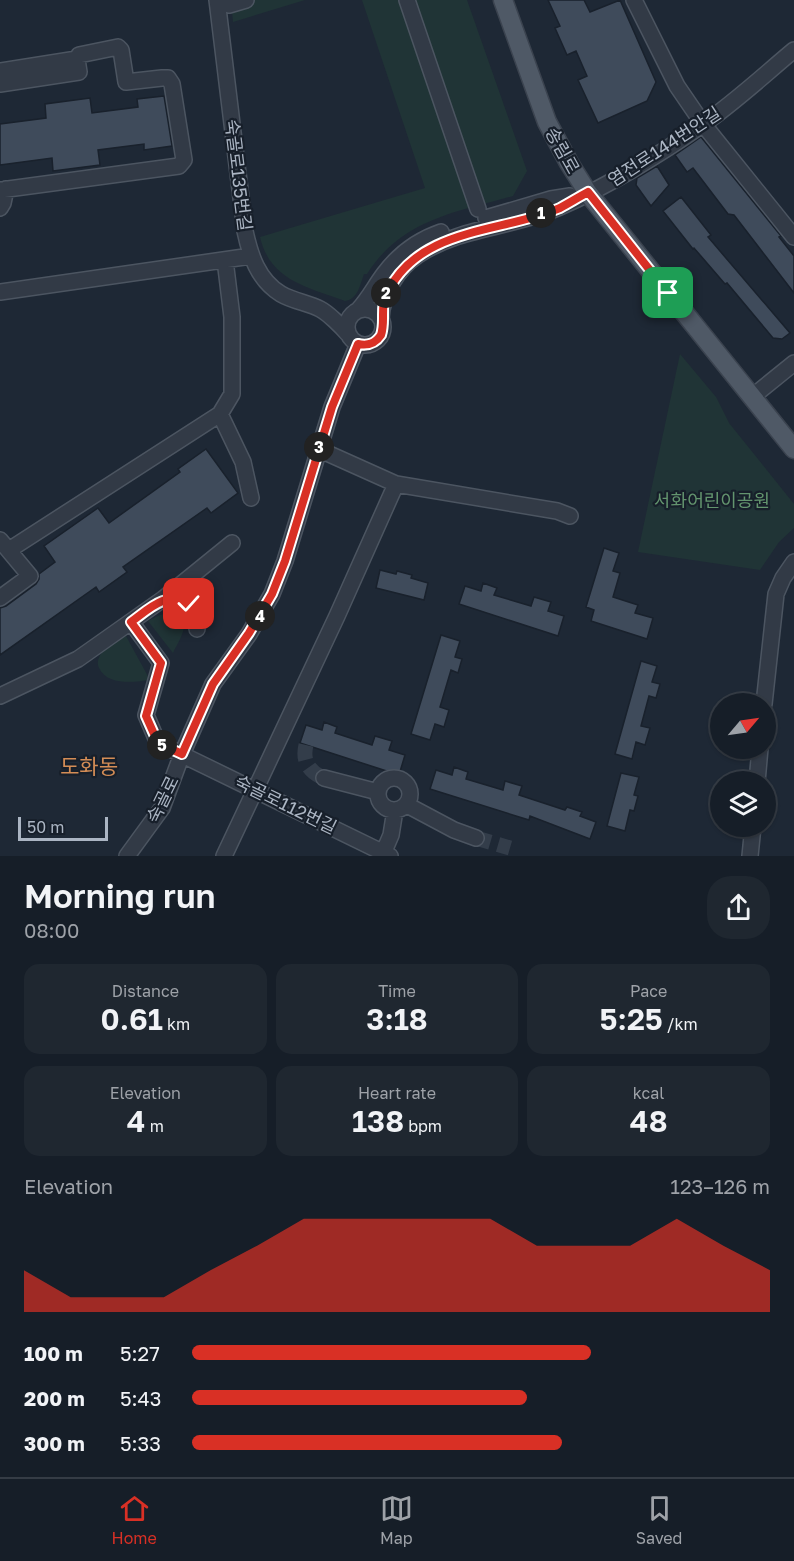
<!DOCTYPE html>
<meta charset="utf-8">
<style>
body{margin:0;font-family:"Golos Text","Noto Sans KR",sans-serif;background:#1f2730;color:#f1f3f6;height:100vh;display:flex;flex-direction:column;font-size:22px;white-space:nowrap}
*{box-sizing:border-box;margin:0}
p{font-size:20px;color:#9ea2a8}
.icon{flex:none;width:33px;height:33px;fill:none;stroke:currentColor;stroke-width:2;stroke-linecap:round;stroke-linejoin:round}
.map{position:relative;height:856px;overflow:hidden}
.details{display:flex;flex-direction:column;background:#161e28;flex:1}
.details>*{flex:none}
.needle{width:39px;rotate:61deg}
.controls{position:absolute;left:710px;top:693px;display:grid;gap:12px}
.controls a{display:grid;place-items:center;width:66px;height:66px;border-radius:50%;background:#161e28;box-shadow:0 2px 4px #0004,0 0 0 2px #353c45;font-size:30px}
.scale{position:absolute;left:18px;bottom:15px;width:90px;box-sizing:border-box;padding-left:6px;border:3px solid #abb5c3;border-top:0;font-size:16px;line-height:21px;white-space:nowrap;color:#abb5c3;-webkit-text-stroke:4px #171f2a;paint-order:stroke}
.pin{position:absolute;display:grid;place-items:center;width:51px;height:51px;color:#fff;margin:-26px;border-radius:12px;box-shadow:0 3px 9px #0006}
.km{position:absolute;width:30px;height:30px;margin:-15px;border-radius:50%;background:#222;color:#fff;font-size:16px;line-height:30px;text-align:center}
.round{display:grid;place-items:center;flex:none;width:63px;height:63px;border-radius:24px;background:#1f2730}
.overview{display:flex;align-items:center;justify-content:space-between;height:102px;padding:0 24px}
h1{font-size:33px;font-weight:600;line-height:45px}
.metrics{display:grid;grid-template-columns:repeat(3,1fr);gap:9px;height:102px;padding:6px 24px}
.metrics div{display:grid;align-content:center;border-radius:15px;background:#1f2730;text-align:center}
.metrics b{font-size:30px;font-weight:600}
.metrics small{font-size:16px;font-weight:400}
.metrics p{font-size:16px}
.chart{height:168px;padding:12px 24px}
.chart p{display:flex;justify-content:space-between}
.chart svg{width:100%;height:108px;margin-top:6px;fill:#d93025;opacity:.7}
ul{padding:0 24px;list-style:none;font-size:20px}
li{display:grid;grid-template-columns:96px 72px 1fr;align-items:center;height:45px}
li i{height:15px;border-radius:8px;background:#d93025}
.dock{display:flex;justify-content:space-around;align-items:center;height:84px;border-top:2px solid #353c45;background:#161e28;font-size:16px;color:#9ea2a8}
.dock a{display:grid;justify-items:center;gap:3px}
.dock .selected{color:#d93025}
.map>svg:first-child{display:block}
.green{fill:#203436}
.building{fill:#3f4b5b;stroke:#19212c;stroke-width:1.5}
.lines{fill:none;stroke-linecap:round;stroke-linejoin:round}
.minor-tunnel{stroke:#333d4a;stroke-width:15;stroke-dasharray:15 8;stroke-linecap:butt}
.minor-casing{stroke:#4c5561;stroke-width:18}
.major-casing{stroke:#3b434f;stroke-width:21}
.minor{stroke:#323a46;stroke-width:15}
.major{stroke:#4f5966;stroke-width:18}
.route-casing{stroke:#fff;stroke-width:12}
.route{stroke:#d93025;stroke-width:8}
.labels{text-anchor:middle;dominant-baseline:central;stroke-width:4.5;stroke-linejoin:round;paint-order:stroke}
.street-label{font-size:18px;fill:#abb5c3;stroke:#171f2a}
.park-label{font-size:18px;fill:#63946e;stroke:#171f2a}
.quarter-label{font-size:21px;fill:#d48d56;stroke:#171f2a}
</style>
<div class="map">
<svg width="794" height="856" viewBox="0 0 794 856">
<rect width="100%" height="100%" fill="#1e2835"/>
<path class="green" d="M231,0H305L233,22Z
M362,0H467L527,171L513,196C456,212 401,220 367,274H364C360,285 358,299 345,301C308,287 270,281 260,237L425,188Z
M680,354L716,397L729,423L794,504V528L779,542L760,570L638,552Z
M170,613C195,619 180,638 173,653L148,621L160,615Z
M126,636L150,680C135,682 107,686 99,668C96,662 99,656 103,651C109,644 119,640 126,636Z"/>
<path class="building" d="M548,0H584L590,12L620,0L656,82L647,101L598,123L578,80L587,76L576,51L567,55L555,28L560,26Z
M164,96L172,146L144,150V144L98,150L100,165L53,171L52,158L0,165V124L46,118L45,104L90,98L92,113L138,107L137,99Z
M701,137L781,236L779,237L794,256V293L734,215L728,214L693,168L687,172L675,155Z
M657,166L669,185L651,206L636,185L637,178Z
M681,197L711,235L708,237L790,333L782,339L773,338L727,283L725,284L694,248L693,249L663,211Z
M206,449L238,493L211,513L207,508L123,567L127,572L99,592L96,587L0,655V608L6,606L36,584L39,579V574L55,562L44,546L98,508L109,523L180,472L178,469Z
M604,548L619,553L613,571L620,573L613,597L638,605L635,613L653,618L647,639L591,621L594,610L586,607Z
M380,570L396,574L397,571L412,575L411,578L428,583L424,600L376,588Z
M483,583L497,588L494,595L531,606L534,597L551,602L548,611L564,616L558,636L459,604L465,586L481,591Z
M441,635L460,641L455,657L462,659L458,673L451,670L440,707L449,710L444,727L435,724L430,740L411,734Z
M641,661L657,666L652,682L660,684L656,698L649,696L641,726L650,728L645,745L636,742L632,759L615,754Z
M324,722L337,727L335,733L372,745L375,736L392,741L389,750L405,755L399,775L300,743L306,725L322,730Z
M454,767L468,772L466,779L503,790L505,781L522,786L519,795L565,810L567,807L582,812L580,816L596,822L590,839L530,816L529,820L430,789L436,770L452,775Z
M621,773L639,777L634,795L638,796L634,811L630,810L625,831L607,826Z"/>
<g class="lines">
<path class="minor-tunnel" d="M306,745C302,761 309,772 324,778
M476,838L510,848"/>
<defs>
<path id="minor" d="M217,0L245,231C250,255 258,280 281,294C293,301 308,303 320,309C328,313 342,327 348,334
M407,0L478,209
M634,0L677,86L703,124L794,237
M229,5L246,0
M0,71L77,59
M0,84L79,72L77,59L79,55L118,47L121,50L126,82L162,78H168L172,84L184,160L179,166L0,190
M0,208L3,203L6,189
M486,218L551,199L570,196
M0,292L251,256
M347 327a18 18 0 1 1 36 0a18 18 0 1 1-36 0Z
M359,309C369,298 375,286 384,274C398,255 418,240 441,232
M381,319C382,294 397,269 418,255C460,227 515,227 560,207C606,187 661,154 702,125C734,103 764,75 794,50
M752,397L794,363
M220,414L243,462L251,498
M318,449L396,484L557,511L570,516
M0,540L30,576L0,598
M9,550L220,414L232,394V317L225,260
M163,599C187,596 196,605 197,629
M131,622L161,663L146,715L158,743L390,856
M0,696L78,659L163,599L232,543
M764,704L776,594L783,578L794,562
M324,778L378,792
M378 794a16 16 0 1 1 32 0a16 16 0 1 1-32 0Z
M757,782L760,748
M407,805L454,830L476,838
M127,856L162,808L182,754L213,684L249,634L272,594L285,561L332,407L358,344
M224,856L337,616L396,484
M382,856L391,835L395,810
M750,856L753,826"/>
<path id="major" d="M503,0L547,122L569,163L588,193L794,449"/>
</defs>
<use href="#minor" class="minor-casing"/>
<use href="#major" class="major-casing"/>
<use href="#minor" class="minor"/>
<use href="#major" class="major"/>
</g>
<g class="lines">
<defs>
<path id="route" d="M189,604C167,590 149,609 131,622L161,663L146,716L158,743L182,754L213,684L249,633L272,594L285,561L332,407L358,344C368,346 375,344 381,335C386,320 379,307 388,291C421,227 501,233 560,208C569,203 579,197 588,192L668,293"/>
</defs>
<use href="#route" class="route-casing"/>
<use href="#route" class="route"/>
</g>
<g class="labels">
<g class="street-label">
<text transform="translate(664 146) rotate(-33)">염전로144번안길</text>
<text transform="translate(563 150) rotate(61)">송림로</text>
<text transform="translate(239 175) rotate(83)">숙골로135번길</text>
<text transform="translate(162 799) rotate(-64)">숙골로</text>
<text transform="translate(286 804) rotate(26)">숙골로112번길</text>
</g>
<g class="park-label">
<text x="712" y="500">서화어린이공원</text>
</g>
<g class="quarter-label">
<text x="89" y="766">도화동</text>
</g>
</g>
</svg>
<div class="controls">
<a><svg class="needle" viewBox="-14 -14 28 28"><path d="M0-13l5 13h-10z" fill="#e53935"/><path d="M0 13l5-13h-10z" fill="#9ea2a8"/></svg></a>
<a><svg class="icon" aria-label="layers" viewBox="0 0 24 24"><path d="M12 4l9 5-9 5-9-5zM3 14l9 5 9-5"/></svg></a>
</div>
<div class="scale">50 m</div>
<div class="pin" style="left:668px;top:293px;background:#1e9e55"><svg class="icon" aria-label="arrive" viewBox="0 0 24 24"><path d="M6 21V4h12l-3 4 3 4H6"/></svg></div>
<div class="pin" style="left:189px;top:604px;background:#d93025"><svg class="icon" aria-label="check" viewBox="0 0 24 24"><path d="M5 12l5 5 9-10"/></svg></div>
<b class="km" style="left:541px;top:213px">1</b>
<b class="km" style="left:386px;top:293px">2</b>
<b class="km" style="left:319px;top:447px">3</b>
<b class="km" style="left:260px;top:616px">4</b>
<b class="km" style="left:162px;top:745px">5</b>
</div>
<section class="details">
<div class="overview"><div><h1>Morning run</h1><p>08:00</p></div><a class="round"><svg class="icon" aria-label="share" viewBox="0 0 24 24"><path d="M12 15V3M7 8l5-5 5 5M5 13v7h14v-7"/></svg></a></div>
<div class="metrics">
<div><p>Distance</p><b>0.61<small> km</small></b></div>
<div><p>Time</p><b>3:18</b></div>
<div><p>Pace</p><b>5:25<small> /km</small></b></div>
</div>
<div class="metrics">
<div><p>Elevation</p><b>4<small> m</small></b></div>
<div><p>Heart rate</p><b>138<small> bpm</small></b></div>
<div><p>kcal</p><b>48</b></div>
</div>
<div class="chart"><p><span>Elevation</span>123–126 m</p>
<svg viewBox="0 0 160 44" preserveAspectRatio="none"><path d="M0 44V27L10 38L20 38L30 38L40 27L50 17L60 6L70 6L80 6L90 6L100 6L110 17L120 17L130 17L140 6L150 17L160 27V44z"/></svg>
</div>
<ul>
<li><b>100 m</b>5:27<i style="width:69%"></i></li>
<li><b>200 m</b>5:43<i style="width:58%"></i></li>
<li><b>300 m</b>5:33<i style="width:64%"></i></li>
</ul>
</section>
<nav class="dock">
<a class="selected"><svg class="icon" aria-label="home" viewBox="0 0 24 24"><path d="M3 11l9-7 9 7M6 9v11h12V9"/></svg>Home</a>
<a><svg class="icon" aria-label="map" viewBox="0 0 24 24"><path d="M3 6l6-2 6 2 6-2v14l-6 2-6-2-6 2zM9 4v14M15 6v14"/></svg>Map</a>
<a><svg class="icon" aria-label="saved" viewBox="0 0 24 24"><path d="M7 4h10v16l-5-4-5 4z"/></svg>Saved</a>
</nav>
